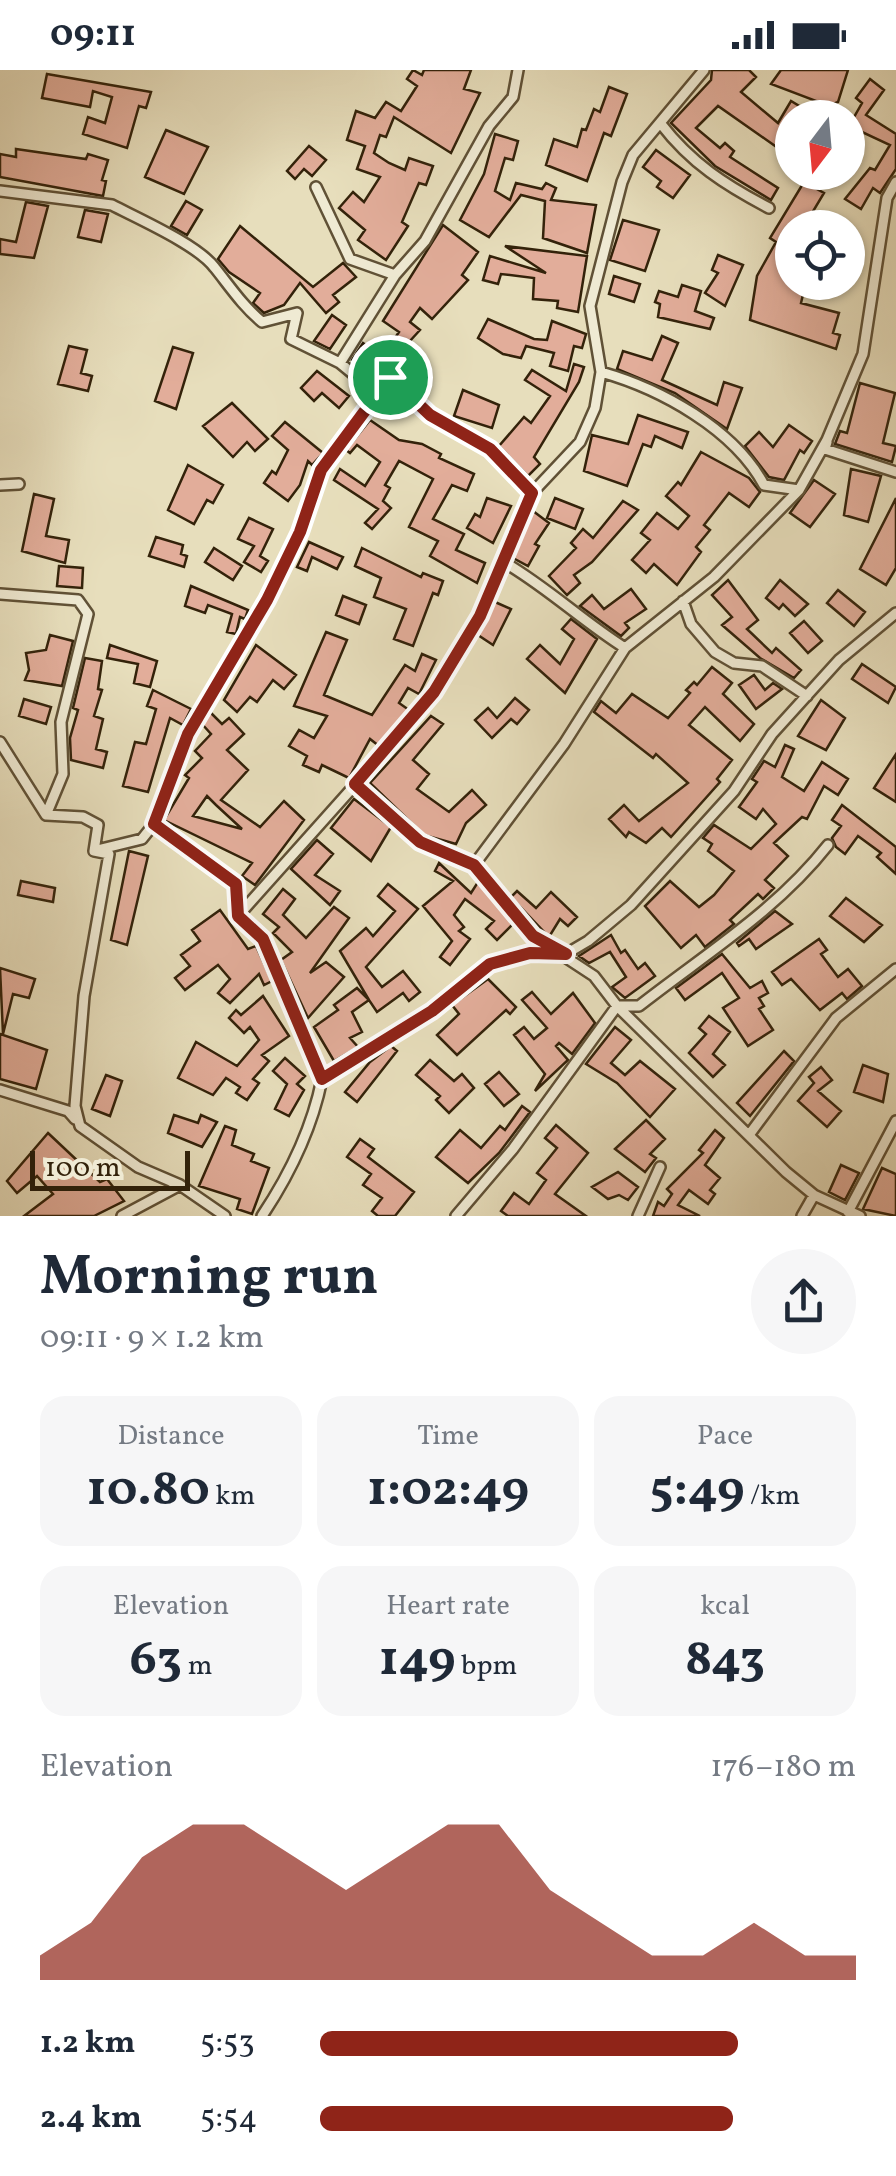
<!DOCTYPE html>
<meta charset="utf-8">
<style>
body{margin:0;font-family:Vollkorn,serif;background:#f6f6f7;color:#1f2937;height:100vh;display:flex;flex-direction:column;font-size:38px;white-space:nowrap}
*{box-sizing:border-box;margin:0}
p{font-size:32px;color:#747a83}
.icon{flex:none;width:55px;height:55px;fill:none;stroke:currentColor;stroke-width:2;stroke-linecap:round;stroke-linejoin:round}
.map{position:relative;height:1146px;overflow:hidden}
.panel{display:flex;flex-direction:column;background:#fff;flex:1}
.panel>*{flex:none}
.needle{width:65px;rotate:196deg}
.controls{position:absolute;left:775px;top:30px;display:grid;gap:20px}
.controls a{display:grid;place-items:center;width:90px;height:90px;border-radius:50%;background:#fff;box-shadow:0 2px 8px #0004;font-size:50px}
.scale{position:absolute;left:30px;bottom:25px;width:160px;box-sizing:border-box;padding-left:10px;border:5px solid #33220a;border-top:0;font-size:28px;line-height:35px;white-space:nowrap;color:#33220a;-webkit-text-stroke:8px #efead3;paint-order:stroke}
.pin{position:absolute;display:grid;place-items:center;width:85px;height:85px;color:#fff;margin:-42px;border:5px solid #fff;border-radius:50%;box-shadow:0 2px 10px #0007}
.round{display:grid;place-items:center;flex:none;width:105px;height:105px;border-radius:52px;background:#f6f6f7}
.headline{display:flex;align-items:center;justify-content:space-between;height:170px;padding:0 40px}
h1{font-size:55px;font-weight:700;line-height:75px}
.stats{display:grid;grid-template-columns:repeat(3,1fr);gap:15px;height:170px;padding:10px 40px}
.stats div{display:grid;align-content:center;border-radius:25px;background:#f6f6f7;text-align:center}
.stats b{font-size:50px;font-weight:700}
.stats small{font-size:28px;font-weight:400}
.stats p{font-size:28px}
.chart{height:280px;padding:20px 40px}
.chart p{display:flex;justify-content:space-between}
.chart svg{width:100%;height:180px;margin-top:10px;fill:#8f2418;opacity:.7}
ul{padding:0 40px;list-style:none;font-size:32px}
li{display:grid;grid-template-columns:160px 120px 1fr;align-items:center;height:75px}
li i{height:25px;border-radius:12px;background:#8f2418}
.status{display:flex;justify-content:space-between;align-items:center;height:70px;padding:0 50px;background:#fff;direction:ltr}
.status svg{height:28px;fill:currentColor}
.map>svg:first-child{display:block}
.building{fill:#e2ad9a;stroke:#33220a;stroke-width:2.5;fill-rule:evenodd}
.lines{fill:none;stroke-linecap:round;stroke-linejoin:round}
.street-casing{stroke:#605136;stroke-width:14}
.street{stroke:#efead3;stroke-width:9}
.route-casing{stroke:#fff;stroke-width:20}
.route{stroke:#8f2418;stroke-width:12}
</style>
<div class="status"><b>09:11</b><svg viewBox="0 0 49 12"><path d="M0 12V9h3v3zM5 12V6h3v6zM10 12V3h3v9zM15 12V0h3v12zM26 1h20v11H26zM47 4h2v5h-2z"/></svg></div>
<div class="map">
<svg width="896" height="1146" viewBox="0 0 896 1146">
<rect width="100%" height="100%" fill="#e7debc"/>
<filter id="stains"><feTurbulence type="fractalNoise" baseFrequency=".002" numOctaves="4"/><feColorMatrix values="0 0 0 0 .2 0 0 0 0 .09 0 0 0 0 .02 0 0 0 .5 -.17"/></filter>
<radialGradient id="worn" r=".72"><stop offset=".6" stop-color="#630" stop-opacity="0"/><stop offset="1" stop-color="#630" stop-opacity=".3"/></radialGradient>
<path class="building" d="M413,0L422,5L424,0H471L464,19L480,23L451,83L394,47L386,67L380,65L374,83L389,93L405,100L409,88L433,96L426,115L419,113L402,152L408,156L386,190L358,170L365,160L339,138L353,122L364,132L380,107L357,99L365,76L347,70L356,41L375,48L386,32L401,41L417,16L407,9Z
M712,0H749L756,7L741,22L778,53L791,31L819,48H792V58L778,78L718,36L696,58L720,78L725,73L734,81L730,87L778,118L771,130L715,96L671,53L711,10Z
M781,0H848L838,32L829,36L771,14Z
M47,4L151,22L146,38L139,36L127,78L83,64L88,47L105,53L112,27L93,21L90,37L42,28Z
M870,9L884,20L866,45L896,64V99L880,123L873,118L861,139L845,129L870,98L875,100L890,75L849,56L862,33L856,28Z
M609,17L627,24L611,66L604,63L587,111L546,95L554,69L577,77L582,59L586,60L594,39L600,42Z
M166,60L208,77L184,124L145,107Z
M495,64L518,71L513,90L505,88L495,121L510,130L516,113L542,119L546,113L556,118L551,130L596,135L587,183L543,168L545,131L521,125L489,167L460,150L484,104Z
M309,76L326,90L312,106L304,99L295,109L287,101Z
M16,79L86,89L88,84L108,90L102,110L106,111L103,126L0,107V84L16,87Z
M656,80L690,105L673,128L657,117L661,111L643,97Z
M804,112L824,123L809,148L826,158H792L787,189L792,191V212H806L801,233L839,243L833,263L840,265L836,279L750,250L757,206L776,172L770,168Z
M186,131L202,140L187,165L171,156Z
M26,132L48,136L34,188L0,184V169L16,172Z
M85,140L108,144L101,172L78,167Z
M623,150L659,160L645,201L610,190Z
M443,155L478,182L462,205L468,210L432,249L420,238L410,252L420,260L376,308L352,290L363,273L382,287L399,262L383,251Z
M240,156L313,217L343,193L356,207L333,225L339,232L326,243L300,213L284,235L264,243L253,233L260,223L229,202L218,189Z
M505,176L587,186L578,242L557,238L558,231L533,229L534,208L501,204L498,214L483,210L490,186L546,203Z
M718,185L743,195L725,236L705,223L718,203L712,200Z
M614,206L640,214L634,232L609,224Z
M682,215L701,221L695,241L714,248L710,259L658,247L660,234L655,232L659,221L678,227Z
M332,245L346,255L330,279L314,271Z
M488,249L534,269L547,270L552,251L586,264L582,278L574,276L568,301L550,296L554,283L526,276L521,288L503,284L478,268Z
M662,266L678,273L662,310L717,335L724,312L742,318L727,359L675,323L617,299L623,281L652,290Z
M69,276L87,280L81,303L92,306L88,321L58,314Z
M173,277L193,283L176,339L155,331Z
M574,294L584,297L579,312L534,387L540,394L528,406L499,376L524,347L531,353L550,326L525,310L532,300L566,321Z
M317,301L349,326L339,338L322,323L314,331L301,318Z
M860,313L895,323L883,373L896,376L892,392L835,374L840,361L847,363Z
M463,320L499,335L492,358L454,346Z
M232,333L268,369L255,381L247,372L233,387L203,356Z
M638,345L688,362L682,378L655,366L651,377L643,374L627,416L584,401L592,365L628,374Z
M370,350L399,370L422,374L441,384L439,388L474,404L467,421L452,415L433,449L464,464L456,480L485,493L477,513L430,486L438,471L409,457L433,409L399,391L385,415L390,418L383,431L391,438L372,459L365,453L378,439L334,410L340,399L365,416L380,392L357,375L350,383L346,380Z
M285,352L323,383L312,395L308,391L300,415L288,431L264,413L272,401L276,404L288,380L272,366Z
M789,355L812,371L804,383L800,380L784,410L769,407L745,376L759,362L773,377Z
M701,382L749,408L760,422L749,437L729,423L704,455L710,460L696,477L701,482L677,515L654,494L646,503L632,490L650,470L641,463L657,443L678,459L689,446L666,426L678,412L681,415Z
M188,395L223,415L213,433L207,430L194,454L168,440Z
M851,399L881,406L868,452L844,445Z
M814,410L835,424L810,457L790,443Z
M34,424L54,429L46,466L69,470L65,493L22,481Z
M487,428L511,436L493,473L467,458L475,444L480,447Z
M555,428L583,439L575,459L547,448Z
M896,428V498L886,515L860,499Z
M623,431L638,440L592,492L574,505L580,513L567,525L549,506L576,478L571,473L583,459L593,468Z
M533,441L549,453L535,474L539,476L528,496L513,488Z
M249,448L273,459L260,486L268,491L261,502L244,492L254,476L238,469Z
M156,467L183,475L181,484L187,486L184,497L149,486Z
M309,472L343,487L337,499L312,487L307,501L297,497Z
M214,478L242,496L233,510L205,492Z
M362,478L421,507L423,503L443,511L438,525L433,523L413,576L394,569L406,539L374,527L381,508L355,496Z
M59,496L83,498L82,518L57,516Z
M728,510L758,550L747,559L772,583L776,578L801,600L794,608L760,588L722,555L732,547L712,525Z
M780,510L808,534L795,546L783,534L779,539L766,528Z
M191,516L248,540L245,549L240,547L236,564L227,562L232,544L208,535L205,543L185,536Z
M631,519L646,539L625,553L629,558L621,566L580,536L592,525L604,539Z
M838,520L865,542L854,556L827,533Z
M343,526L366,535L359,554L336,545Z
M495,532L511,539L493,575L478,565Z
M571,549L597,569L565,623L527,589L540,575L560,594L574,569L562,559Z
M804,551L822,571L808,583L790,563Z
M326,562L347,570L324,625L372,645L405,595L415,601L422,584L436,590L419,624L408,618L399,633L409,640L379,676L370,669L349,708L322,695L319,702L303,695L307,686L289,676L299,660L314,668L327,646L294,636Z
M50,565L73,571L62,616L25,610L29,600L26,583L46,580Z
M110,575L157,591L150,617L134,613L138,594L107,588Z
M256,575L296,605L284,619L273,610L257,632L250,627L237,642L224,630Z
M85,588L102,591L98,619L102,620L94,646L103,649L96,679L107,682L103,698L71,690L70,668L78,640L73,638Z
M862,594L896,617L888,633L852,609Z
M712,597L732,613L723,624L754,654L740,671L705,637L689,655L732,690L717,709L720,712L671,767L662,758L646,773L629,762L626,767L609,749L624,735L639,751L688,713L656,684L653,688L594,642L601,631L616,643L632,624L668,648L690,623L686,620L694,612L697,615Z
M754,605L765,620L773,613L782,619L756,639L739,615Z
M153,620L191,639L183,655L170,648L148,722L123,716L135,672L146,674L156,639L147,636Z
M515,628L529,640L517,654L511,649L492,668L475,650L488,638L497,648Z
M24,629L51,637L46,654L19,646Z
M821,630L845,648L826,680L798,666Z
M210,642L222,654L229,648L244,664L227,680L248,700L221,730L260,757L284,731L304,750L255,815L242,806L252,793L164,750L189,708L185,705L202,688L195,681L211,664L202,654ZM207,726L216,735L242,759L193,746Z
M431,646L443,654L413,690L429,704L417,719L449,742L472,720L486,735L466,753L456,774L424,765L370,713Z
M785,675L794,679L782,707L804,721L822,692L848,709L838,725L824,716L807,749L802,747L774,773L788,786L765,810L774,818L763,829L758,824L730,850L734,854L705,877L696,865L681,878L645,836L670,811L699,837L714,825L734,801L708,781L712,774L703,768L714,755L751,779L776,754L763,739L756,749L739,737L757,712L752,709L764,691L775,697Z
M896,684V732L874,718Z
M354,729L391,757L371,791L331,758Z
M842,735L896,777V804L877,787L881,783L858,766L845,784L836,777L832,768L841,756L832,750Z
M317,770L333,784L315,805L340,821L330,835L291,799Z
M129,781L148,786L127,875L111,870Z
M439,793L471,823L478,812L513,854L497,870L486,859L494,851L465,829L454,845L464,857L459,861L470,869L450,895L440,887L452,871L423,836L453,811L435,801Z
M21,811L55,818L53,832L18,825Z
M388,814L418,839L366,897L382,917L403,901L420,922L409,931L403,923L377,942L369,930L352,942L362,962L350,968L358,977L334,991L314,957L338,940L334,935L357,918L369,930L340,881L366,858L373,866L395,841L378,826Z
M283,819L295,829L283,845L306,868L334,837L349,848L310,903L326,892L344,907L308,948L281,890L292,882L273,863L279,857L263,844Z
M517,821L536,838L551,822L577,847L568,856L560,849L549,867L511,827Z
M846,828L882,855L864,872L830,846Z
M220,840L248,879L256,876L272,911L264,915L259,904L230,933L218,923L230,909L218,895L185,920L175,908L190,896L181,885L200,871L192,860Z
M775,841L792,854L756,879L749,869L739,876L737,873Z
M611,865L621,883L625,880L638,899L645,893L655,906L625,928L612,917L626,907L610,882L589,893L579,886Z
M819,869L827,880L821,884L838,907L848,899L862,916L847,929L842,923L820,940L791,909L782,915L772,902Z
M722,884L750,918L762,911L768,923L759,928L764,936L759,939L773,960L748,976L723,938L739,928L722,903L685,930L676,918Z
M0,898L35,909L29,928L13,924L3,964Z
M488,909L516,937L510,944L506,940L457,985L437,965L459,944L452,935Z
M532,922L551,944L573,923L595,953L572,984L559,973L556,976L568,990L535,1021L545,1004L514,965L524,957L534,969L547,958L522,930Z
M263,926L289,966L262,985L269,991L253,1009L259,1013L247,1030L236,1023L240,1017L226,1008L213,1025L178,1008L196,972L237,996L259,970L250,957L244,963L229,948L236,940L241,945Z
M709,946L730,962L713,984L725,995L713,1007L689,983L706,964L699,958Z
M615,957L631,970L611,993L625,1005L640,991L675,1019L650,1047L617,1013L586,994Z
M0,964L47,980L36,1019L0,1009Z
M391,976L397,981L357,1032L345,1022L370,992Z
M784,981L794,991L750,1046L737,1033Z
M285,988L305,1006L297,1014L304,1020L289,1046L275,1039L287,1014L273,1001Z
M430,990L454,1011L462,1004L474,1018L449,1043L436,1030L440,1026L416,1005Z
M863,995L888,1004L883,1032L854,1022Z
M821,997L832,1010L818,1021L841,1041L827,1057L798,1031L814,1013L809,1007Z
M499,1002L519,1024L504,1036L485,1014Z
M106,1005L122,1011L110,1046L92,1039Z
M522,1036L530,1042L499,1083L468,1113L436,1087L460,1060L481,1078L500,1056L505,1060Z
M174,1045L198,1053L201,1045L217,1052L202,1077L168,1063Z
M646,1050L665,1069L650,1084L656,1088L645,1102L615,1079Z
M556,1055L588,1083L555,1124L586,1146H508L501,1141L514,1123L529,1134L546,1110L537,1103L557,1078L545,1068Z
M225,1056L236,1060L232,1075L254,1084L251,1091L269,1098L252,1144L237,1139L240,1129L199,1116Z
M715,1060L724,1068L705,1095L720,1108L710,1120L715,1124L708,1134L689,1120L678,1135L700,1146H653L658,1132L664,1136L672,1124L667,1119L703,1083L699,1080Z
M48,1063L100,1112L107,1109L124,1131L94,1146H24L53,1124L37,1106L17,1123L7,1111Z
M360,1069L374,1079L368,1087L414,1122L395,1146H378L372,1141L382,1128L363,1115L371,1104L347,1087Z
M841,1095L859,1103L845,1130L829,1122Z
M882,1098L896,1104V1146L863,1139Z
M618,1102L638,1117L628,1130L619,1125L608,1129L592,1117Z"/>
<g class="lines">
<defs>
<path id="street" d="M661,54C691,93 725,115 769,138
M316,117L350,189L395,205
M0,121L112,135C139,149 198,175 215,198C231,218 242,235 262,252L297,243L291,269L340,293L374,321L390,307L430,345L491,379L532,423
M340,293L395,205L425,171L489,56L513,27L518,0
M601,302C661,319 734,359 764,415L799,420
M827,372L825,379L896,402
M0,415L19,414
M502,491C546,516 582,551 625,578
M0,524L78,530L88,544L61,652L63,704L46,745
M683,531L691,554L715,582L734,593L762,596L807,626
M0,672L46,745L83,747L98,755L94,781L109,784L84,926L75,1036L80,1056L138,1097L180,1115L225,1146
M355,713L420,772L474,795L533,866L594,906L617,936L786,1102L814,1125L860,1146
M154,754L187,664L267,530L300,462L321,400L378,321
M97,780L142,769L154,754L236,814L238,846L263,869L322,1009
M474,795L564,674L625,578L714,507L799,420L827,370L863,284L887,128L896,112
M238,846L422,640L480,546L532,423L580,372L595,338L601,302L590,236L622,112L633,85L704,0
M0,1020L68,1041L75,1049
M749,1065L836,948L896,899
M848,1142L896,1051
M122,1146L180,1115
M262,1146C290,1104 312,1059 322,1009L432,941L490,895L530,883L566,884L588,871L631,835L734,721L772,664L839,590L896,543
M456,1146L513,1079L617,936H639C704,885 776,841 828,775
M638,1146L660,1097
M802,1146L814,1125"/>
</defs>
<use href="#street" class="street-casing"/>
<use href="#street" class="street"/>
</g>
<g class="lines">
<defs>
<path id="route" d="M390,307L430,345L490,379L532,423L480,546L434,622L355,714L420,772L474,795L533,866L566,884L530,883L490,894L432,941L322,1009L263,869L238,846L236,814L154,754L188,664L267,530L300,462L321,400Z"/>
</defs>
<use href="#route" class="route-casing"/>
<use href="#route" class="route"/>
</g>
<rect width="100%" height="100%" filter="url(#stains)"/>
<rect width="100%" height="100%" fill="url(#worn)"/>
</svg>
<div class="controls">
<a><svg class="needle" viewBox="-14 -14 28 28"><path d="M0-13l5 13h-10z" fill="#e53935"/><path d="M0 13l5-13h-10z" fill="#747a83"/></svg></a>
<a><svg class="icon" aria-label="locate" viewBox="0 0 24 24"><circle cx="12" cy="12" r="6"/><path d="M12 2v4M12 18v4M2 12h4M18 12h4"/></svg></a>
</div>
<div class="scale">100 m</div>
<div class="pin" style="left:390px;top:307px;background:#1e9e55"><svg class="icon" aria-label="arrive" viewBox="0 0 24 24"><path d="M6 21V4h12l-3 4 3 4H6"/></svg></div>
</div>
<section class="panel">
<div class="headline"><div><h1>Morning run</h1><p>09:11 · 9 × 1.2 km</p></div><a class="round"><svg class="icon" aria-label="share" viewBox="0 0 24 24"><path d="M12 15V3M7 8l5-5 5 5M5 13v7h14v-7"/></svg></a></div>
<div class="stats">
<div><p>Distance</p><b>10.80<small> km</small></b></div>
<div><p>Time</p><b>1:02:49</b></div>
<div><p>Pace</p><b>5:49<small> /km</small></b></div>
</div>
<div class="stats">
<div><p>Elevation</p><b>63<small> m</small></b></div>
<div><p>Heart rate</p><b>149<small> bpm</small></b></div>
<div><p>kcal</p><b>843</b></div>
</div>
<div class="chart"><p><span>Elevation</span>176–180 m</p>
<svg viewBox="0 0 160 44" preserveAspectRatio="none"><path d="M0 44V38L10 30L20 14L30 6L40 6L50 14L60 22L70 14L80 6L90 6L100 22L110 30L120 38L130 38L140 30L150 38L160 38V44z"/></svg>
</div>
<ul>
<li><b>1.2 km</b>5:53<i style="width:78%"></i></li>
<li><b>2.4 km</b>5:54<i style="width:77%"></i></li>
</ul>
</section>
